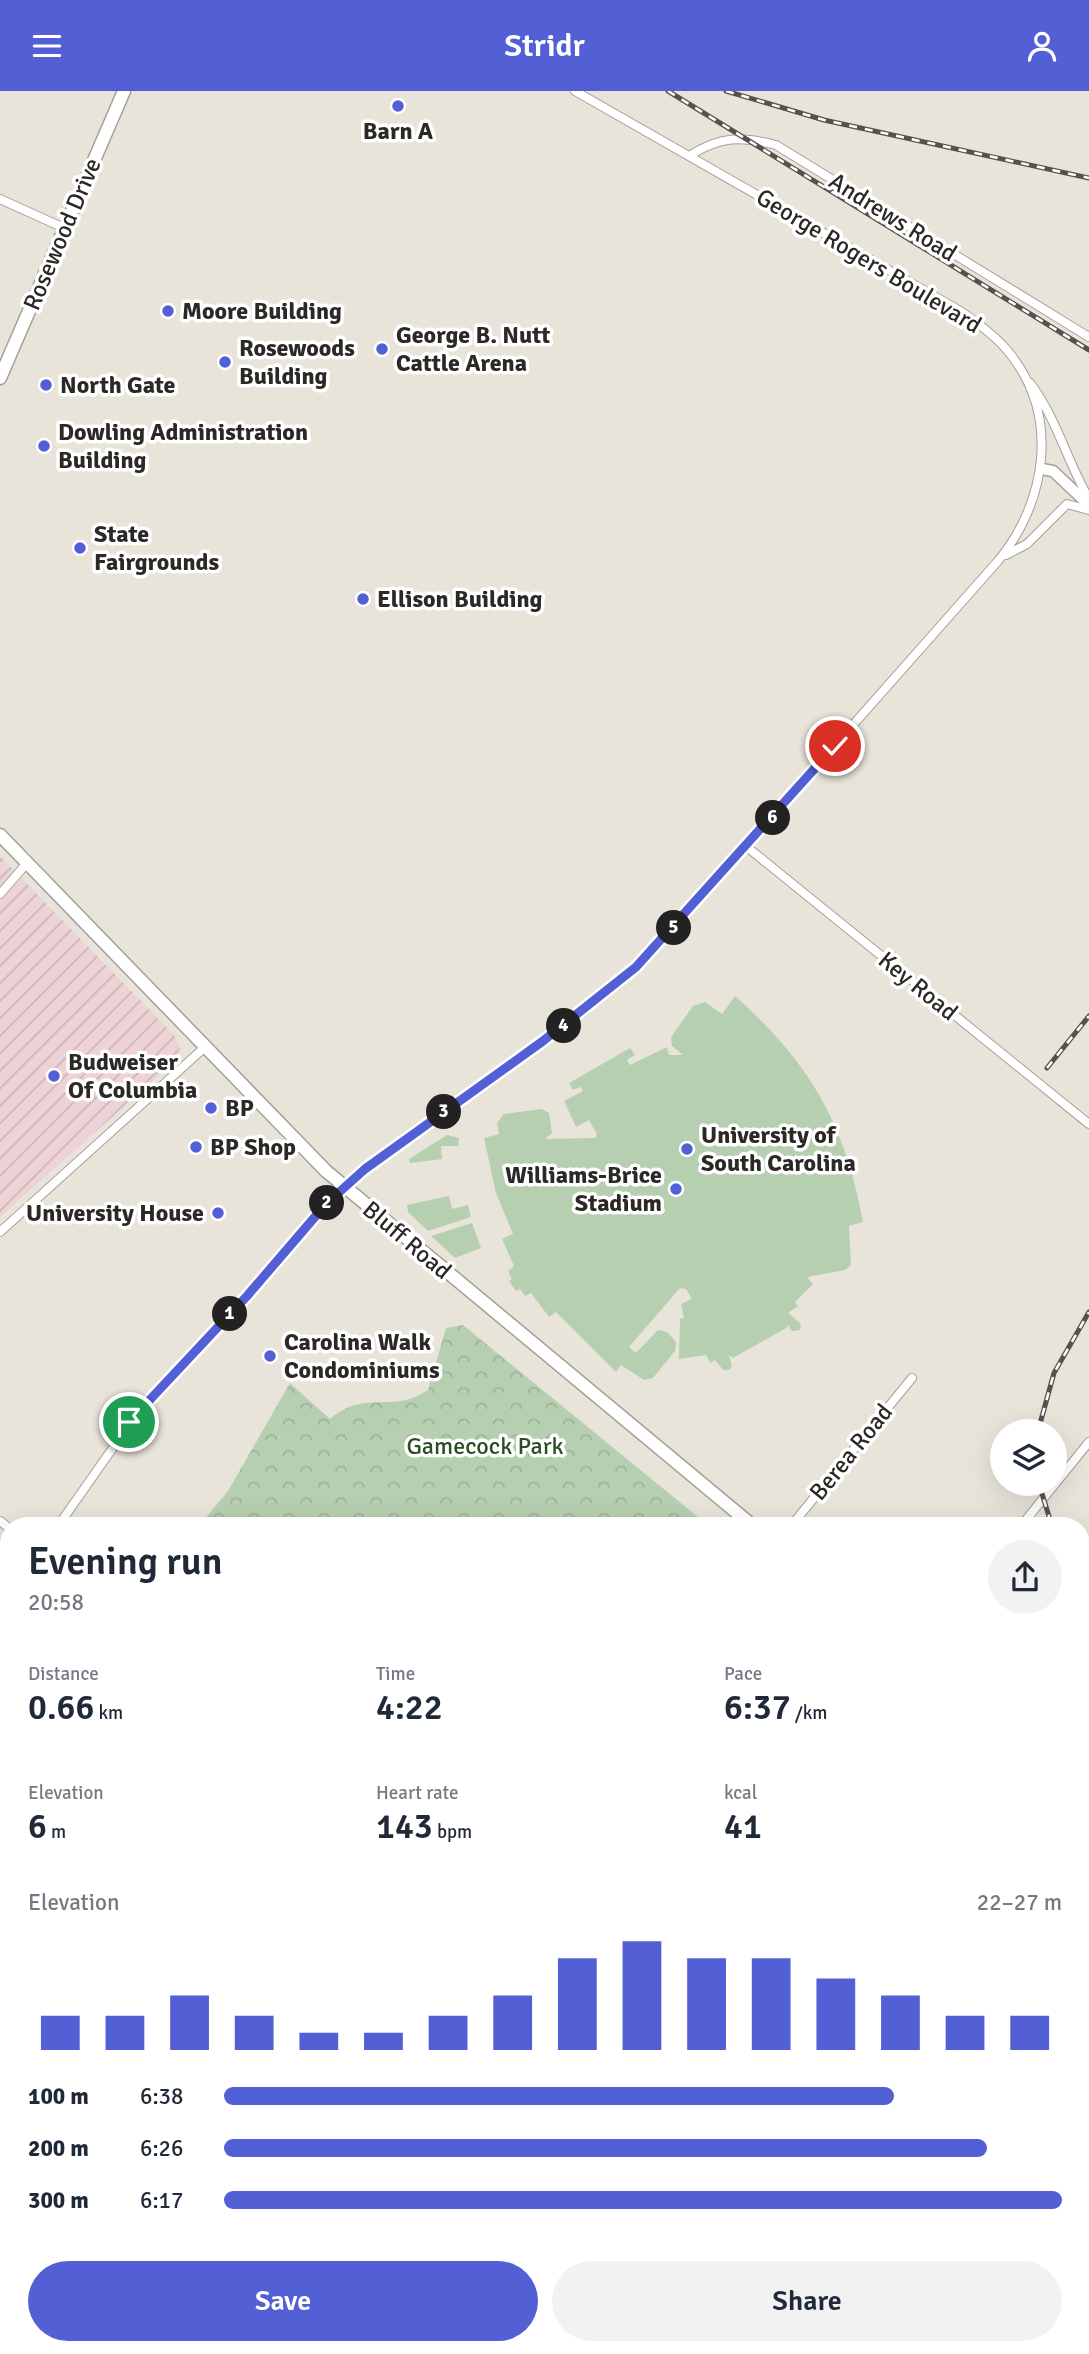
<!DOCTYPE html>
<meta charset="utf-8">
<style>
body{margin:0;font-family:Signika,sans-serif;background:#f2f2f3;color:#1f2937;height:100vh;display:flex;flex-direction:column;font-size:26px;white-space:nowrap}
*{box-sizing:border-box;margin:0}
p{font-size:23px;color:#747a83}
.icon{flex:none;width:38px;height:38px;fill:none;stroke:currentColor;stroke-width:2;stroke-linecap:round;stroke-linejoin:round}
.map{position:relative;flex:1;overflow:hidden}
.side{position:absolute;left:0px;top:1426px;width:1090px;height:838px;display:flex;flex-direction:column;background:#fff;border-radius:28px 28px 0 0;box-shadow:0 7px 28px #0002}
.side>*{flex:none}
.fabs{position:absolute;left:990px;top:1328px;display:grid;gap:14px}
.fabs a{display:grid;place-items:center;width:77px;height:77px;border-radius:50%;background:#fff;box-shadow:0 7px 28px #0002;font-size:35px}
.pin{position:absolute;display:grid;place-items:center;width:60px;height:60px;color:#fff;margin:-30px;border:4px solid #fff;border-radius:50%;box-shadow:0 2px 7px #0007}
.km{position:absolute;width:35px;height:35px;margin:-18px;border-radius:50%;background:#222;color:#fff;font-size:19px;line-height:35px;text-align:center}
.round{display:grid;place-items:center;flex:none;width:74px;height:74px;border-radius:37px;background:#f2f2f3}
.summary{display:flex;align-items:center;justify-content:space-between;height:119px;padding:0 28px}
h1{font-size:38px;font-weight:600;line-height:52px}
.stats{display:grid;grid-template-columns:repeat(3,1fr);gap:10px;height:119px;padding:7px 28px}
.stats div{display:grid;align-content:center}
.stats b{font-size:35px;font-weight:600}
.stats small{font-size:19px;font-weight:400}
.stats p{font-size:19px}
.chart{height:196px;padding:14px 28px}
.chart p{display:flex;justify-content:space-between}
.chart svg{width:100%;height:126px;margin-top:7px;stroke:#535fd5;stroke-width:6}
.cta{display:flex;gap:14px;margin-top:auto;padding:14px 28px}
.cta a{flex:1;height:80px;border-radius:42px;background:#535fd5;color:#fff;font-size:28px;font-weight:600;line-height:80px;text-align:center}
.cta a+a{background:#f2f2f3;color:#1f2937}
ul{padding:0 28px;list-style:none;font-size:23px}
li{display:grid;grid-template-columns:112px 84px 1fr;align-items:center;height:52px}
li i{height:18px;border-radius:9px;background:#535fd5}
header{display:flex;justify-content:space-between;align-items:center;height:91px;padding:0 28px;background:#535fd5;color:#fff;font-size:32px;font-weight:600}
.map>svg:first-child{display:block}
.industrial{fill:url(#industrial-furrows)}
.grass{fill:#b7cfb1}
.park{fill:url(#park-crowns)}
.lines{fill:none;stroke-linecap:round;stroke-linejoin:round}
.minor-casing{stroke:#a5a097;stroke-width:10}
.tertiary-casing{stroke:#a5a097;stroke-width:13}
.secondary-casing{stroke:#a5a097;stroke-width:15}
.minor{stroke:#fff;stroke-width:8}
.tertiary{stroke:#fff;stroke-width:10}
.secondary{stroke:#fff;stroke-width:12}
.rail-casing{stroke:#55524d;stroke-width:5}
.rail{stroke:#fff;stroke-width:2.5;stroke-dasharray:8;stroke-linecap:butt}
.route-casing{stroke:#fff;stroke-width:14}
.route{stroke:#535fd5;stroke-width:9}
.poi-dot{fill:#535fd5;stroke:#fff;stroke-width:2.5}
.labels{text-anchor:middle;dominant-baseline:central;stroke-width:7;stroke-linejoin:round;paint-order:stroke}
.poi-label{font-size:24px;font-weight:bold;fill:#2b2925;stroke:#fff;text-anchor:start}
.street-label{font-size:24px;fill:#2b2925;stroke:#fff}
.park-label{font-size:24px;fill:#2a4d21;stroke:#fff}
</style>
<header><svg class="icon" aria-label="menu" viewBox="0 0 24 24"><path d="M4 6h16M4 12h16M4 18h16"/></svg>Stridr<svg class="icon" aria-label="person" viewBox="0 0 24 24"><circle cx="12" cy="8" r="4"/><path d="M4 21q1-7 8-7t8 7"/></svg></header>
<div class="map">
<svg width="1089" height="2263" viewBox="0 0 1089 2263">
<defs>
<pattern id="industrial-furrows" width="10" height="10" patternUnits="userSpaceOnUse" patternTransform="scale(1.75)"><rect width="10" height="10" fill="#eed3d6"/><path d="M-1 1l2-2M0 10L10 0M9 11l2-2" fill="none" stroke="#ccb5b8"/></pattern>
<pattern id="park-crowns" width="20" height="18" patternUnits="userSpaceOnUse" patternTransform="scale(1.75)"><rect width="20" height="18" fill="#b7cfb1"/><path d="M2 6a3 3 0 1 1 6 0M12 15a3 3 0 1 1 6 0" fill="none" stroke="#9eb298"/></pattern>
</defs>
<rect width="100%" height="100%" fill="#e9e4da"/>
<path class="industrial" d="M0,765L174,944L180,957L177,968L0,1126Z"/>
<path class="grass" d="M735,905C809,971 845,1032 863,1131L849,1135L851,1174L845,1179L807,1186L813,1193L795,1211L798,1215L788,1222L801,1233L800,1239L792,1240L787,1232L788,1236L733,1267L729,1264L732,1275L729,1279H723L715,1269L710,1272L706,1264L679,1268L680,1228L684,1227L681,1213L692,1208L686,1198L680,1197L629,1256L636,1262L658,1239L667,1241L676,1251L675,1260L653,1287L644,1289L621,1274L616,1281L556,1221L549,1226L531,1202L525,1205L520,1198L516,1200L509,1190L512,1188L508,1180L514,1175L502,1148L513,1143L496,1102L484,1047L499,1043L497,1032L504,1023L542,1018L549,1022L552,1042L545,1048L595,1047L597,1043L589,1029L576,1036L564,1010L583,1000L581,996L573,999L569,992L630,957L635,964L627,969L630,974L667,956L669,964H683L672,955L671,946L693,915L705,911L722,923Z
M447,1044L459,1047L458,1055H441L442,1068L410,1072L409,1068Z
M449,1105L452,1118L468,1114L471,1126L428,1140L408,1121L407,1114Z
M472,1132L481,1157L455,1167L431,1145Z
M0,1775L9,1782V1875L0,1868Z
M0,1903L9,1910V1958L0,1969Z"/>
<path class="park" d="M463,1234L709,1435H199L228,1400L290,1292L330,1328C366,1297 391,1324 428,1299L446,1237Z"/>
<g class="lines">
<defs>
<path id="minor" d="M689,65C720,45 741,45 776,54L1089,246
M0,108L64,137
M1030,292C1056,326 1067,370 1089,408
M1006,464L1027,453L1067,413L1089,419
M747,756L1089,1033
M0,803L27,772
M0,1141L205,956
M0,1430L9,1437
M58,1435L143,1314L247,1205L326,1113L365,1078L586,918L652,861L998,470C1046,412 1060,327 1011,264C998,247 980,234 962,221L575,0
M791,1435L912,1287
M1021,1435L1089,1351
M0,1516L9,1504
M1082,2100L1089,2104"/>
<path id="tertiary" d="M1042,378L1053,380L1089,414"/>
<path id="secondary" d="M0,287L124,0
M0,744L326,1080L753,1435
M1082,1698L1089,1704"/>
</defs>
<use href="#minor" class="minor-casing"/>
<use href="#tertiary" class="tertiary-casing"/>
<use href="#secondary" class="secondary-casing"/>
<use href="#minor" class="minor"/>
<use href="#tertiary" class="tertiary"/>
<use href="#secondary" class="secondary"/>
<defs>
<path id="rail" d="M668,0L1089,259
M726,0L824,29L1089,87
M1047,977L1089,925
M1038,1340L1054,1282L1089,1221
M1039,1393L1052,1435
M1082,1482L1089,1489"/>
</defs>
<use href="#rail" class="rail-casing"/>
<use href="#rail" class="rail"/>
</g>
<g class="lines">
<defs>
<path id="route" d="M129,1331L247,1205L326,1113L365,1078L543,950L636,876L835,655"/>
</defs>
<use href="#route" class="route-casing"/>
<use href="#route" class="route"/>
</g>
<g class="poi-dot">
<circle cx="398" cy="15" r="7"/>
<circle cx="168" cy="220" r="7"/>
<circle cx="382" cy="258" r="7"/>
<circle cx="225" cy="271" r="7"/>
<circle cx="46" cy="294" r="7"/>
<circle cx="44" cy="355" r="7"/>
<circle cx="80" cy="457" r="7"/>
<circle cx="363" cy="508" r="7"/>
<circle cx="54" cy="985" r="7"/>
<circle cx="211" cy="1017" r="7"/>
<circle cx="196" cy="1056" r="7"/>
<circle cx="687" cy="1058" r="7"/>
<circle cx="676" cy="1098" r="7"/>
<circle cx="218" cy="1122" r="7"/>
<circle cx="270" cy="1265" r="7"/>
</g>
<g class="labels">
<g class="poi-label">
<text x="398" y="40" text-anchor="middle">Barn A</text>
<text x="182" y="220">Moore Building</text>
<text x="396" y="244">George B. Nutt<tspan x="396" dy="28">Cattle Arena</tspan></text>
<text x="239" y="257">Rosewoods<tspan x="239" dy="28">Building</tspan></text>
<text x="60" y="294">North Gate</text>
<text x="58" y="341">Dowling Administration<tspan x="58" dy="28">Building</tspan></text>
<text x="94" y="443">State<tspan x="94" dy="28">Fairgrounds</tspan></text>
<text x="377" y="508">Ellison Building</text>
<text x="68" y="971">Budweiser<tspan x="68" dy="28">Of Columbia</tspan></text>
<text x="225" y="1017">BP</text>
<text x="701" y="1044">University of<tspan x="701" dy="28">South Carolina</tspan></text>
<text x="210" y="1056">BP Shop</text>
<text x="662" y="1084" text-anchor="end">Williams-Brice<tspan x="662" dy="28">Stadium</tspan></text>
<text x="204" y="1122" text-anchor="end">University House</text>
<text x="284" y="1251">Carolina Walk<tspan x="284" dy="28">Condominiums</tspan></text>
</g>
<g class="street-label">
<text transform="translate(893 126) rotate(32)">Andrews Road</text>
<text transform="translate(62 143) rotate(-67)">Rosewood Drive</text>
<text transform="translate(869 170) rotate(31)">George Rogers Boulevard</text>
<text transform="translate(918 895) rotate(39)">Key Road</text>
<text transform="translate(407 1149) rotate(40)">Bluff Road</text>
<text transform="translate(851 1361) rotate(-51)">Berea Road</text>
</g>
<g class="park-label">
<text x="485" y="1355">Gamecock Park</text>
</g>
</g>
</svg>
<div class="fabs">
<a><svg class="icon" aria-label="layers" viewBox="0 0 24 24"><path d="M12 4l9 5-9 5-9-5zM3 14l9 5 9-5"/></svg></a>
</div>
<div class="pin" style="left:129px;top:1331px;background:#1e9e55"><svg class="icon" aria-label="arrive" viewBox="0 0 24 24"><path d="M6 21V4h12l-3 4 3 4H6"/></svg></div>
<div class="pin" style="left:835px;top:655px;background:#d93025"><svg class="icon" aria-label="check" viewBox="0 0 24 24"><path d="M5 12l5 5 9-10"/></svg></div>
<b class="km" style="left:230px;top:1223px">1</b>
<b class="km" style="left:327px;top:1112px">2</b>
<b class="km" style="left:444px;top:1021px">3</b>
<b class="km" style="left:564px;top:935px">4</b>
<b class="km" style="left:674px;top:837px">5</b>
<b class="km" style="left:773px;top:727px">6</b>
<section class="side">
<div class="summary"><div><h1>Evening run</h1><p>20:58</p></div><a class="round"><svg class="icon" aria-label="share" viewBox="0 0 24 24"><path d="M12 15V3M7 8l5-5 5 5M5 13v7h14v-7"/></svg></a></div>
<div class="stats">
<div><p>Distance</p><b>0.66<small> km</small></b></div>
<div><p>Time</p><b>4:22</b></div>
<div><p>Pace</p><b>6:37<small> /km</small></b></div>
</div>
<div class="stats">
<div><p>Elevation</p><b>6<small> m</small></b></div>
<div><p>Heart rate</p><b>143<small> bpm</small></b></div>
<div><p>kcal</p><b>41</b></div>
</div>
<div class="chart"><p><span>Elevation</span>22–27 m</p>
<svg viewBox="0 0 160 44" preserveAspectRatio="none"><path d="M5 44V32M15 44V32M25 44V25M35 44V32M45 44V38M55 44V38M65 44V32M75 44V25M85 44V12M95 44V6M105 44V12M115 44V12M125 44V19M135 44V25M145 44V32M155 44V32"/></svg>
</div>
<ul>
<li><b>100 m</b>6:38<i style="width:80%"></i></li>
<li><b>200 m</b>6:26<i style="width:91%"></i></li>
<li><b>300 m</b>6:17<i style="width:100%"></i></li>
</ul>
<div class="cta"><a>Save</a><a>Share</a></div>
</section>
</div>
